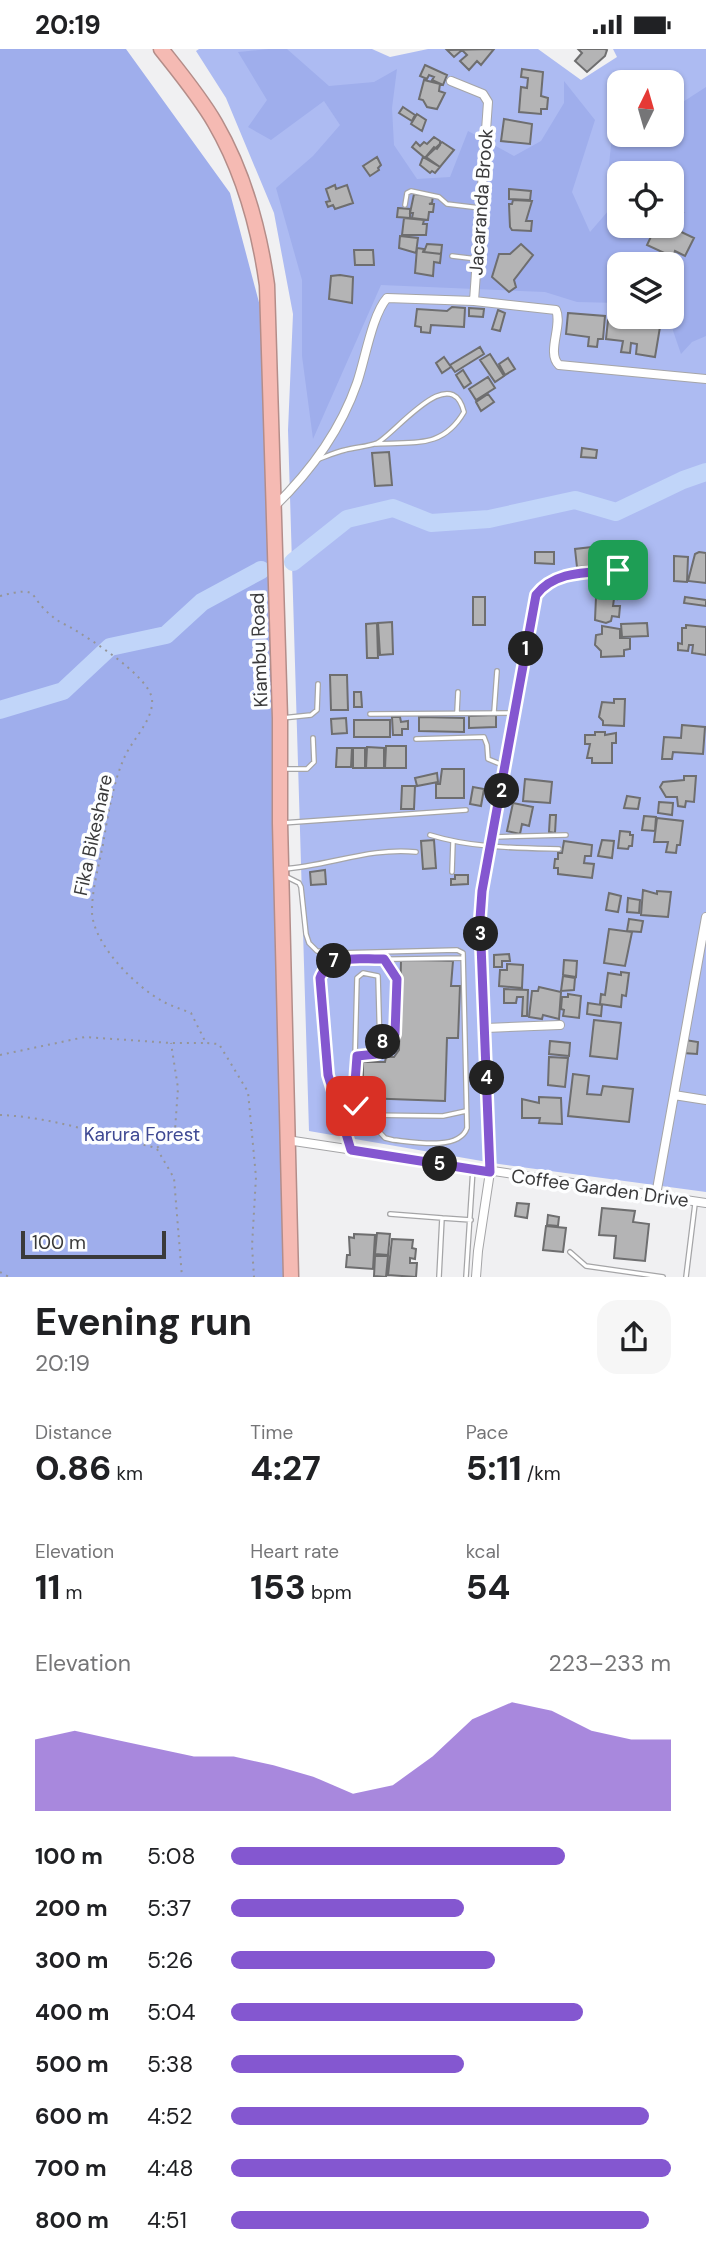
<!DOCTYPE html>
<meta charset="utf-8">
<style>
body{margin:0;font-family:"DM Sans",sans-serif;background:#f6f6f6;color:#202124;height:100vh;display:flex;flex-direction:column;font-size:26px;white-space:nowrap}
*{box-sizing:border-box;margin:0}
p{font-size:23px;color:#757577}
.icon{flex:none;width:38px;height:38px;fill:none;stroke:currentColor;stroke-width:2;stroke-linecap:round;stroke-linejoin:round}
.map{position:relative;height:1228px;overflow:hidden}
.sheet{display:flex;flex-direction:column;background:#fff;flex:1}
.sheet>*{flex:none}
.needle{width:46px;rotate:5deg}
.buttons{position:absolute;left:607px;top:21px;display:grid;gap:14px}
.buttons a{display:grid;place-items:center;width:77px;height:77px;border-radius:14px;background:#fff;box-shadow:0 2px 5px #0004;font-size:35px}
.scale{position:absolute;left:21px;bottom:18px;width:145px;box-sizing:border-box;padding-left:7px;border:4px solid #3a3a3b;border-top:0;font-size:19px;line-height:24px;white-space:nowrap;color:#3a3a3b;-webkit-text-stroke:5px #fdfeff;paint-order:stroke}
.pin{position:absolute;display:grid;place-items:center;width:60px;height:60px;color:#fff;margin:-30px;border-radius:14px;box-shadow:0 4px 10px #0006}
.km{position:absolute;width:35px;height:35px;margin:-18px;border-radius:50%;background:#222;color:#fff;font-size:19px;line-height:35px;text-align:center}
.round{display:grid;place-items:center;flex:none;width:74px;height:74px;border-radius:21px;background:#f6f6f6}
.head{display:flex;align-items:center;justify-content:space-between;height:119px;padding:0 35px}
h1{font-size:38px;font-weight:700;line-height:52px}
.stats{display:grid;grid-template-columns:repeat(3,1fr);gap:10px;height:119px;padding:7px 35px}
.stats div{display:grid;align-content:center}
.stats b{font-size:35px;font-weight:700}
.stats small{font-size:19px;font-weight:400}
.stats p{font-size:19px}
.chart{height:196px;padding:14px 35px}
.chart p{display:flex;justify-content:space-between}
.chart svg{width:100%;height:126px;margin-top:7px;fill:#8457d0;opacity:.7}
ul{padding:0 35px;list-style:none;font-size:23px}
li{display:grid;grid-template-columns:112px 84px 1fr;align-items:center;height:52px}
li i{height:18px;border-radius:9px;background:#8457d0}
.status{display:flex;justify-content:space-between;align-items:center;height:49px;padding:0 35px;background:#fff;direction:ltr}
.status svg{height:19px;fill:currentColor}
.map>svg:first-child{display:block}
.green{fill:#adbbf2;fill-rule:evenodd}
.forest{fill:#9faeec;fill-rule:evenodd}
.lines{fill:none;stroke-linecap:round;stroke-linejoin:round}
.river{stroke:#c1d5f9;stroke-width:18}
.building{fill:#b4b4b5;stroke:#6e6e6f;stroke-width:2}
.lane-casing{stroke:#a5a5a7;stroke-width:6}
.street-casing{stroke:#a5a5a7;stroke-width:10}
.highway-casing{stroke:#b48d89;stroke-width:17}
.path{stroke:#959597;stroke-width:2;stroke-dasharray:2 5;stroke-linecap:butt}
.lane{stroke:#fff;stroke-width:3.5}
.street{stroke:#fff;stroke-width:8}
.highway{stroke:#f5bab3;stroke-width:14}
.route-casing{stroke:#fff;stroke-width:14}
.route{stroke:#8457d0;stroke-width:9}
.labels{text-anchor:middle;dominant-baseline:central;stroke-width:7;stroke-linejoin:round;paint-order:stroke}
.street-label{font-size:19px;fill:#3a3a3b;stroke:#fdfeff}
.park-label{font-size:19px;fill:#3e4993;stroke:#fdfeff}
</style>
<div class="status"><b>20:19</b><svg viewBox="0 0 49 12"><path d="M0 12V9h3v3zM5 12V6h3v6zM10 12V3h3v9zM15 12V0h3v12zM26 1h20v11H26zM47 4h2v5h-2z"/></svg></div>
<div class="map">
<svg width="706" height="1228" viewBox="0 0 706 1228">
<rect width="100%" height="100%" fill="#f0f0f2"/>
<path class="green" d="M199,0H372L390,8L428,0H538L581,31L617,8L613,0H706V1143L499,1115L309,1082L288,381L293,265L274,164L226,49L196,2ZM620,33H672V86H620ZM620,124H672V177H620ZM620,215H672V268H620Z"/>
<path class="forest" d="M0,0H126L230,144L270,295L287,1228H0Z
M269,0H287L329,37L374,33L397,20L392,59L394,96L417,130L450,128L468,82L514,107L541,92L564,54V32L595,71L572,143L590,183L609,161L608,125L612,87L619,84L672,86V60L706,38V287L692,293L681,305L669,270L663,268H672V215H620L619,254L577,253L545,243L381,236L313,390L302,307V231L276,139L313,107L340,76L324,52L271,91L248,78L267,51L238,3ZM620,124H672V177H620Z"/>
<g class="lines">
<path class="river" d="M293,513L347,470L393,459L431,474L489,470L575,451L616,463L683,431L706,423
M0,661L63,642L110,598L166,586L202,553L261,521"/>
</g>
<path class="building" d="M494,0L481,16L477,12L469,21L460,12L467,6L462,1L454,8L447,1Z
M578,0H605L607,1L605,7L587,23L575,12L582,4Z
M425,16L447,26L443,36L432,31L434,28L429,26L427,30L420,27Z
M522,20L543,23L541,47L548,49L547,60H541V65L519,63L521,38L527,39L528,29L521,28Z
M424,31L440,35L439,42L445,44L437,60L427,58L423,51L419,50Z
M403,58L415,66L412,72L399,64Z
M417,65L426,71L422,82L411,75Z
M504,70L532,75L530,95L501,92Z
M434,88L440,92V96L437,100L434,98L425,109L412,98L416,93L420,97L424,93L427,95Z
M442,93L454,101L440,118L426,108Z
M377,108L381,116L378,119L379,121L370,127L363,117Z
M423,108L440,118L435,124L432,122L430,124L420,116Z
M335,136L336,140L347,136L353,154L335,160L333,156L328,158L326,153L330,152L326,140Z
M509,140L531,142L530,151L509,150Z
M414,145L433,147L432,154L429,155H434L433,163H429L428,171L412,169L413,164H410Z
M513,151L532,152L526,172H532L531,182L512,181L510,178L509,155H512Z
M398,159L410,160V169L397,168Z
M672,159L683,164L675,180L694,189L685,207L675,202L673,208L647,196L656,177H672Z
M404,169L424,171L423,175H427L426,186H402Z
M400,187L418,189L416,204L399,199Z
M427,195L442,196L441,205L424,203Z
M521,195L533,206L514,231L516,238L509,243L492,228L499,205H510Z
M417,199L424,200L423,203L441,205L440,214L434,213L433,227L415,224Z
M354,201H373L374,216H355Z
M340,226L353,228L352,254L329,250L331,227Z
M452,258L465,259L464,278L431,276L430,284L421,283V278L415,277L417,260L447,262Z
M469,259L484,260L483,268L469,267Z
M498,261L505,264L500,282L492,280Z
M568,264L605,267L603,290H598L597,298L588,297L589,288L566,285Z
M608,271L660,278L655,308L636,305L637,295L631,294L630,304L621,303L623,292L606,290Z
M480,298L484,305L455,323L450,316Z
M490,305L504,327L495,333L480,311Z
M444,308L451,318L442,324L436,314Z
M508,309L515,320L505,326L499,315Z
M463,321L471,334L464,339L456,326Z
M488,328L495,339L476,351L469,340Z
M488,345L494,353L481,362L476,353Z
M582,399L597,401L596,409L581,408Z
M389,403L392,436L375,437L372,404Z
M612,494L636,495L635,513H628V509H619V514H609Z
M592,498L604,499L605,510L597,511V517L577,518L575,500Z
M535,503H554V515L535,514Z
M699,503L706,504V534L688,532L695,505Z
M674,507L688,508L687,533L674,532Z
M601,538L619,541L617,550L599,547Z
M473,548H485V576H473Z
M596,548L614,550L613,557H620L619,568L612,567L611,572L606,574L595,571Z
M685,548L706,551V557L684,554Z
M392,573L393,605L380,606L378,574Z
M377,574L378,609H367L366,575Z
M647,574L648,587L622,588L621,575Z
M686,576L706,578V606L692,604L693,596H689L688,602L678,601V594L682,595V579H686Z
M602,577L620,580V589H630V600L624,601V607L601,608V602L595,596L596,586L602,585Z
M330,626H347L348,661H331Z
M354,643H361L362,658H354Z
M614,650H625L624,677L603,676V672L599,668L602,653L614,654Z
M496,666V678L469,679V667Z
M392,668H400L401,673L408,672V680H402V686H393Z
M419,668L464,669V683L419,682Z
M346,669L347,684L332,685L331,670Z
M354,671H390V688H354Z
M682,676L705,678L703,705L673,703L672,710H662L664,688L681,689Z
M595,683H605V686L616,684V694H612V714H592V709H587L590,695H585V686H595Z
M386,697H406V719H385Z
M367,698L384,699V719H366Z
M337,699H352L351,718H336Z
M353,699H365V719H353Z
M442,720H464V749H436V735H440Z
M437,724L438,733L417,737L415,729Z
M684,727H696L694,753L686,752L685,758L678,757L677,748H666L660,738L663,733L684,731Z
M525,730L552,733L550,754L523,752Z
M402,737H415L414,760H401Z
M473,738L484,740L481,757L470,755Z
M627,747L640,749L638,760L624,759Z
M659,753L673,754L672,766L658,764Z
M513,754L533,758L529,777L522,775L520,785L507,782Z
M550,766H556L555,784L549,783Z
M644,767L656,768L655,782L642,781Z
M657,769L683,772L680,796H677L676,804L666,803L668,793H654Z
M620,782L630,783V786H633L632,797H629L628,800L618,799Z
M434,791L436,819L423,820L421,792Z
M602,791L614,792L612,809L598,807Z
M564,792L592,796L591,807H585L584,814L594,815L592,829L558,825V819H554L555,810H558V804H562Z
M325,821L326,835L311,836L310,823Z
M455,826H468V835L451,836V830H455Z
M643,841L657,845V842L671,843L668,868L641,866Z
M609,844L621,847L618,863L606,861Z
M628,849L640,851L639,864L627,863Z
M629,870L643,872L641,883L627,882Z
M609,880L632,883L625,917L604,914Z
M509,905L510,912H502V918H494V906Z
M401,911L453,912L451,937H460L458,989H447L445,1052L363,1049V1013H385L386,1008H394L399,1001Z
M564,911L577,912L576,928L563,926Z
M507,915L523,916L522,939L499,937L500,921H507Z
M621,923L629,924L626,947L622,946L621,958L600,955L601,945L605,946L608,924L621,926Z
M563,927L575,929L574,941L561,942Z
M539,938L561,943L559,970L543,966L542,970L529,968L532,942H538Z
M504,940L528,941L527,967H522L523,948H517L516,954H504Z
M568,945L581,947L579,969L563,967L564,961L561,960L562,948H568Z
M588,954L602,956L601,967L587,965Z
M594,971L621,974L617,1010L590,1007Z
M685,991L698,993L697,1005L683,1004Z
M550,992L570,994L569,1007L549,1005Z
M549,1008L568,1009L565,1038L548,1036Z
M573,1025L589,1027L587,1045L601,1046L603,1037L633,1040L629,1073L568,1067Z
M539,1048L561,1049L562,1075L539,1074L540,1069H522V1050L539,1054Z
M517,1154L529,1155L527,1169L515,1167Z
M602,1159L635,1162L633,1173L649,1175L645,1212L614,1209L616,1187L599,1186Z
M548,1166L559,1168L558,1177L547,1176Z
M546,1177L566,1179L563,1203L543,1201Z
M377,1184L390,1185L388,1206L375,1205Z
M354,1185L375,1186L373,1220L346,1218L347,1206H350L349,1188L354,1189Z
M392,1190L413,1191L412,1199L416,1200L415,1210L410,1209V1214H417L416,1228L388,1226Z
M375,1207H388L386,1228L374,1227Z"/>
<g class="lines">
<defs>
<path id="lane" d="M405,156L407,144L411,142L439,148L447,155L480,159
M452,207L477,210
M319,410C327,407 336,403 345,401C355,398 367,398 377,394C395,385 451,311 464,363C442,401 412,392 376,395
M457,663L458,643
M494,663L497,622
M370,665L513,664
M282,669L311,666L317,661L318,635
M416,690L484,688L487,696L488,710L505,717
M285,720H307L314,713L313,689
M282,774L466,761
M430,786C472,799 516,799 559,800
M494,788L566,786
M283,820C328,817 371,798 416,803
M452,823L453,793
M287,828L299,834L301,838L306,885L309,894L317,902L337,904L457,901L463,904L467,1079C459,1102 413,1093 393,1091L385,1089L364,1066
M379,904L397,930L394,989L380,994
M357,1007H373L380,1000L378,927L363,924L357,929L354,1047L356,1057L364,1066L443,1067L466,1062
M350,1100L328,1026L320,929L324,919L338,911L463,909
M390,1165L442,1169
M570,1203L586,1217L663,1228
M439,1228L442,1169L471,1171
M466,1228L473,1120
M686,1228L695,1155"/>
<path id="street" d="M474,252L556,261C563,276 546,304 559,316L706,330
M274,458C311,422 340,383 357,334C365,311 372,266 387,249L474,252L488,53L483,45L451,32
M486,979L560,976
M674,1046L706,1051
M287,1091L706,1154
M656,1146L706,868
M476,1228L478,1202L490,1123L480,870L482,842L536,546C555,521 588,524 618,521"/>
<path id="highway" d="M161,0C180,24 200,48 215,74C244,124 259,179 267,236L280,669V774L291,1228"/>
</defs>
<use href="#lane" class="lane-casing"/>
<use href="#street" class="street-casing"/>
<use href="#highway" class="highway-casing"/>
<path class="path" d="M0,547C43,536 26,547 52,567C57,572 64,575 70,578C90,590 149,627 152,650C154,670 133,690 125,707C113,733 108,766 103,795C99,817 92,839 92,862C92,894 135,937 162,952C171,957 181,960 191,964L206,994L219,995L248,1043L256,1128L252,1197L254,1228
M0,1006L85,988L171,994H205
M0,1066C54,1068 105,1087 157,1099L175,1081L178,1039L171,994
M157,1100L174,1129L182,1228
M0,1223L9,1228"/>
<use href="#lane" class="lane"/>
<use href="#street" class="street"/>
<use href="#highway" class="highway"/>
</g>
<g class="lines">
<defs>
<path id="route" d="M356,1057L354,1047L357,1007L377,1005L380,994L392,991L395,985L397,930L384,910C361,911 330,903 320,929L328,1026L351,1101L490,1123L480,870L482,842L536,546C555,521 588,524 618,521"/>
</defs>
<use href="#route" class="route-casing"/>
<use href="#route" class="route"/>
</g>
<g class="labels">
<g class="street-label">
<text transform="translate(481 153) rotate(-86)">Jacaranda Brook</text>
<text transform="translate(259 601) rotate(-92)">Kiambu Road</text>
<text transform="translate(93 786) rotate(-78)">Fika Bikeshare</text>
<text transform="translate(600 1139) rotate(8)">Coffee Garden Drive</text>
</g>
<g class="park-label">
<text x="142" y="1085">Karura Forest</text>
</g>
</g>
</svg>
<div class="buttons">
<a><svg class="needle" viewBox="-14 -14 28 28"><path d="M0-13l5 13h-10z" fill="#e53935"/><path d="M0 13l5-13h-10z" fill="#757577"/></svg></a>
<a><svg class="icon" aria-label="locate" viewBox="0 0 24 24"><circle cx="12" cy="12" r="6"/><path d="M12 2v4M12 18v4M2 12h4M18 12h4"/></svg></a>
<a><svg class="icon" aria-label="layers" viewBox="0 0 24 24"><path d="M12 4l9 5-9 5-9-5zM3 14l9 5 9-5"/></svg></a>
</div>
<div class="scale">100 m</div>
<div class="pin" style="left:618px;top:521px;background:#1e9e55"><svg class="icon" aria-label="arrive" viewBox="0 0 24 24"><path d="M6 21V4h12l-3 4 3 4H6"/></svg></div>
<div class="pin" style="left:356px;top:1057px;background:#d93025"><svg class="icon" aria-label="check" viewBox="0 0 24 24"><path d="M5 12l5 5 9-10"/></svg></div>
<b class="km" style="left:526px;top:600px">1</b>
<b class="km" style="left:502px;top:742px">2</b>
<b class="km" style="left:481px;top:885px">3</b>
<b class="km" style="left:487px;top:1029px">4</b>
<b class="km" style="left:440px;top:1115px">5</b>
<b class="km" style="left:334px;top:912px">7</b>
<b class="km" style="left:383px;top:993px">8</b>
</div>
<section class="sheet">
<div class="head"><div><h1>Evening run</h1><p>20:19</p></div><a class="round"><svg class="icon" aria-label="share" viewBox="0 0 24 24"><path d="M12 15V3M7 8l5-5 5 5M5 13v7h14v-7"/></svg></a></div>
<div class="stats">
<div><p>Distance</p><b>0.86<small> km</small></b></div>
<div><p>Time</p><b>4:27</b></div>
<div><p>Pace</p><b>5:11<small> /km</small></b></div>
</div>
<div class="stats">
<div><p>Elevation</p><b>11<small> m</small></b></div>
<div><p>Heart rate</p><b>153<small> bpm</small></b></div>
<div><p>kcal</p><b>54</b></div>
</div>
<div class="chart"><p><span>Elevation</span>223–233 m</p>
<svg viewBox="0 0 160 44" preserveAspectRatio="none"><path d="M0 44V19L10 16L20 19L30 22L40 25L50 25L60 28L70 32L80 38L90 35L100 25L110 12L120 6L130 9L140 16L150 19L160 19V44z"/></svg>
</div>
<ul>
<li><b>100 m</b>5:08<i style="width:76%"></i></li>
<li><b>200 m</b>5:37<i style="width:53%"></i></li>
<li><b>300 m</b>5:26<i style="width:60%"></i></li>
<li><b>400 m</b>5:04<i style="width:80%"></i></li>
<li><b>500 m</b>5:38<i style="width:53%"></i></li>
<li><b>600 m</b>4:52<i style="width:95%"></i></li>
<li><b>700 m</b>4:48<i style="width:100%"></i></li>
<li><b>800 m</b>4:51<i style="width:95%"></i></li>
</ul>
</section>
